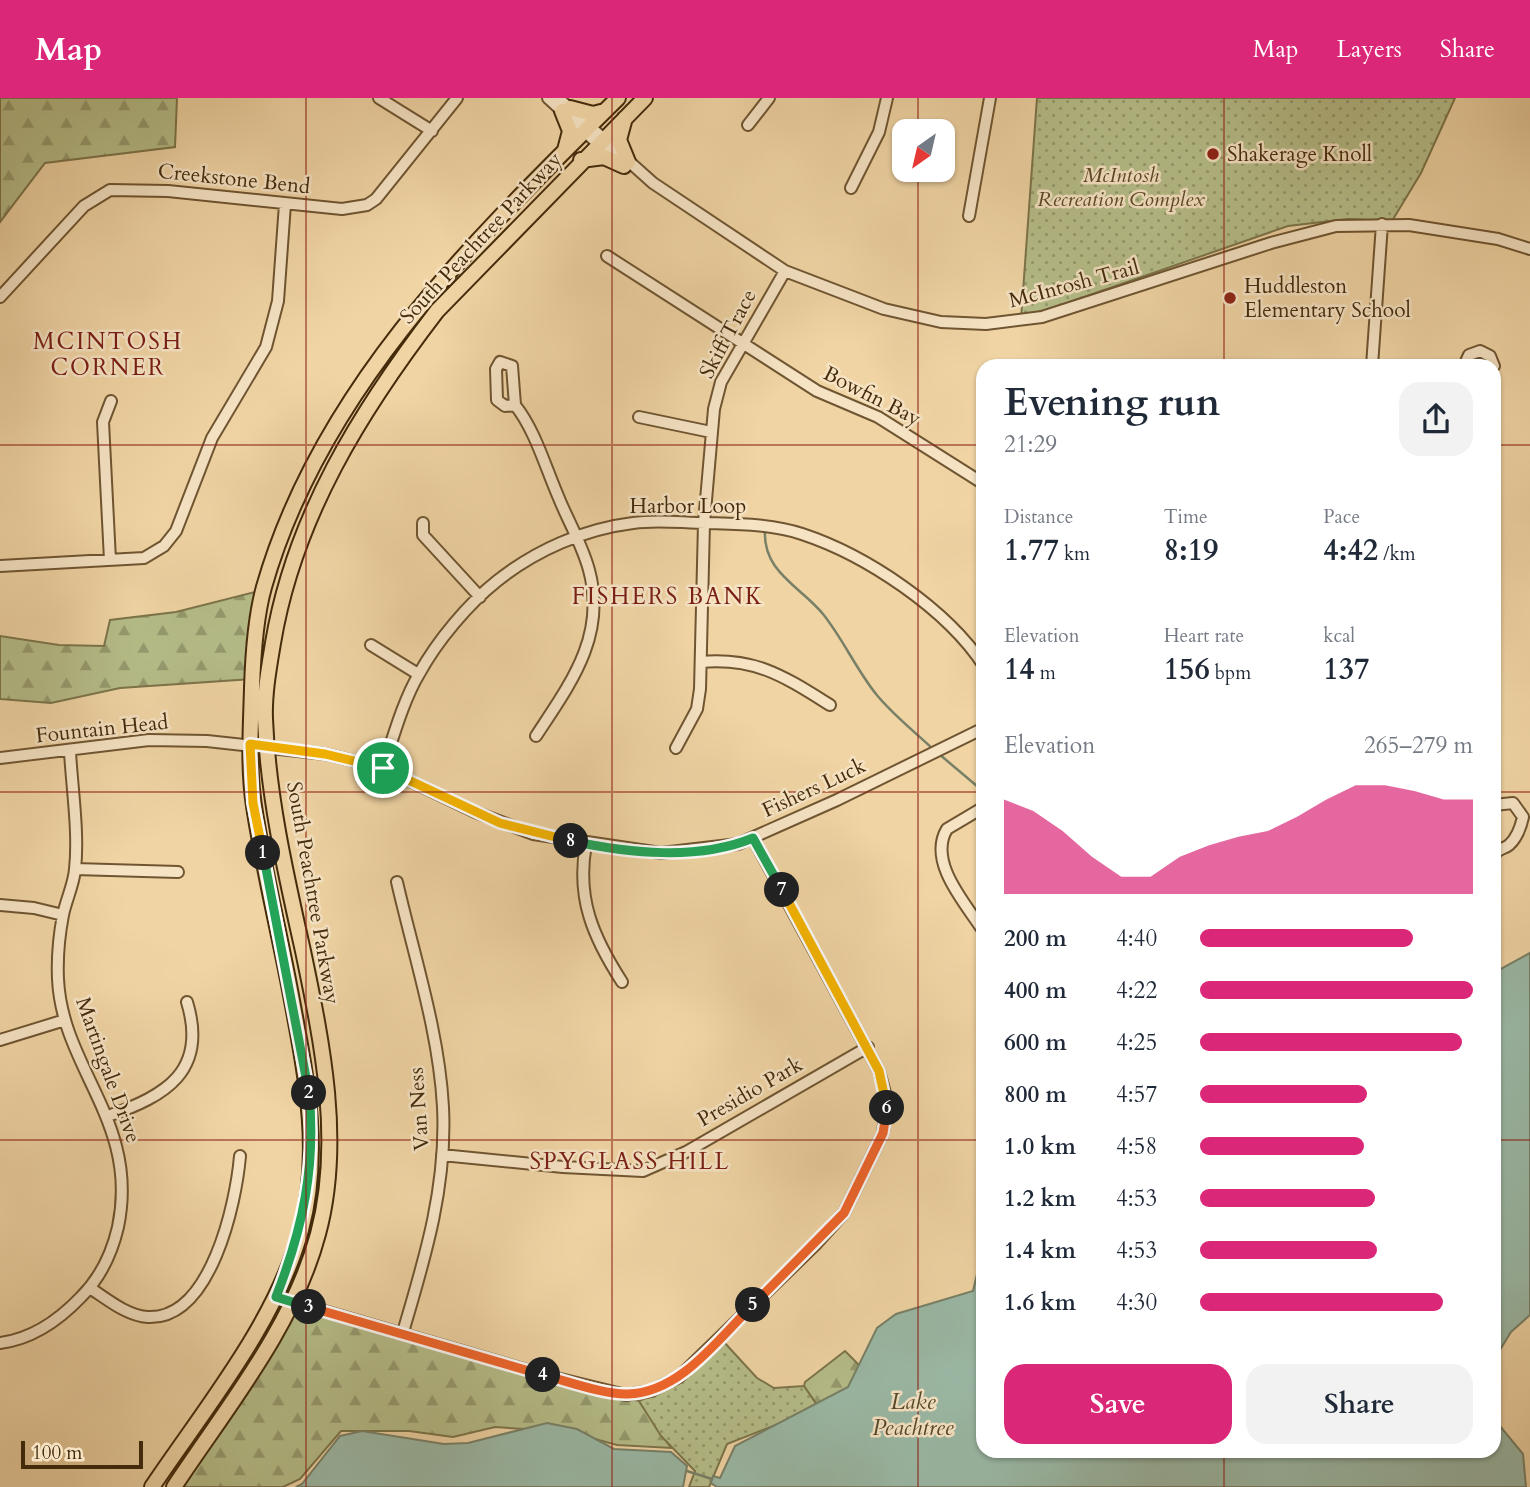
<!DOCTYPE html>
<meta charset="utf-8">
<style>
body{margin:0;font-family:Cardo,serif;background:#f2f2f3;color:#1f2937;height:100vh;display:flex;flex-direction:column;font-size:26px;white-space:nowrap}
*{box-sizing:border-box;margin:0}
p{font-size:23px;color:#747a83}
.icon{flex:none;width:38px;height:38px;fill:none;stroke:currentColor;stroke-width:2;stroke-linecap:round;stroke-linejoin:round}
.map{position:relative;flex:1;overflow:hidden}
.drawer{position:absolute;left:976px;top:261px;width:525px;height:1099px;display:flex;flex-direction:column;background:#fff;border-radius:21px;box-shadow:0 2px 5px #0004}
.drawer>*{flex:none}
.needle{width:46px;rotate:214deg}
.buttons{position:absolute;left:892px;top:21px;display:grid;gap:14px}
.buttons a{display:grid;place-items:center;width:63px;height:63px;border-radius:14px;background:#fff;box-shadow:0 2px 5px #0004;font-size:35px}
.scale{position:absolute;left:21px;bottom:18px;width:122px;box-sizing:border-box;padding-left:7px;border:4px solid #442b0b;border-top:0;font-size:19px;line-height:24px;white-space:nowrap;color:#442b0b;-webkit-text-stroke:5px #f5e3c4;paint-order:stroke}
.pin{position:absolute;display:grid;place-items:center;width:60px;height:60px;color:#fff;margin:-30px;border:4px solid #fff;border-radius:50%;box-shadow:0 2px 7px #0007}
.km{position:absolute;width:35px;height:35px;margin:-18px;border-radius:50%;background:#222;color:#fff;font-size:19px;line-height:35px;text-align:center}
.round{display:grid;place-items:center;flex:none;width:74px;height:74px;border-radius:21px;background:#f2f2f3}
.overview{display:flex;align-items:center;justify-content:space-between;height:119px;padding:0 28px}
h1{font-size:38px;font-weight:600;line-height:52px}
.metrics{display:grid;grid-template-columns:repeat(3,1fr);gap:10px;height:119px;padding:7px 28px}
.metrics div{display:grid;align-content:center}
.metrics b{font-size:30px;font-weight:600}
.metrics small{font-size:19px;font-weight:400}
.metrics p{font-size:19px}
.chart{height:196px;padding:14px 28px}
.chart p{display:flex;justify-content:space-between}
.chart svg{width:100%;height:126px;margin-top:7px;fill:#db2777;opacity:.7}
.cta{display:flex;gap:14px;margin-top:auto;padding:14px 28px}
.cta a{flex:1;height:80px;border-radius:21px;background:#db2777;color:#fff;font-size:28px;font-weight:600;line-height:80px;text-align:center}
.cta a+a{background:#f2f2f3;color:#1f2937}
ul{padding:0 28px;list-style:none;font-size:23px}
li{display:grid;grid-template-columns:112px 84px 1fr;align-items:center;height:52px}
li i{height:18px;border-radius:9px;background:#db2777}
header{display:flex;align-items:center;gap:42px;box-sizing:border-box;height:98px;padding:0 35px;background:#db2777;color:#fff}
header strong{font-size:33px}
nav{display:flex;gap:38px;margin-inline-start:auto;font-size:24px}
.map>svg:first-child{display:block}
.forest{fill:url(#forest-firs);stroke:#7c744a;stroke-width:2}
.park{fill:url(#park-dots);stroke:#7c744a;stroke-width:2}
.water{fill:#9ab8a5;stroke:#788067;stroke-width:2}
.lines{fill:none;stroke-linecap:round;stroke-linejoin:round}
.stream{stroke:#788067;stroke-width:2.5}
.minor-casing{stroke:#6f5531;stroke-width:14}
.major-casing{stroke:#442b0b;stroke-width:18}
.minor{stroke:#f5e3c4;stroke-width:10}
.major{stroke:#f0d4a4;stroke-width:14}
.split-1-casing{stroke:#fff;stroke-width:14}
.split-2-casing{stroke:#fff;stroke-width:14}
.split-3-casing{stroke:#fff;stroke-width:14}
.split-4-casing{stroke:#fff;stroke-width:14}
.split-5-casing{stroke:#fff;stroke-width:14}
.split-6-casing{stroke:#fff;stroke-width:14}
.split-7-casing{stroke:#fff;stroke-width:14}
.split-8-casing{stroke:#fff;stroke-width:14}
.split-9-casing{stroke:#fff;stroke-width:14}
.split-1{stroke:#f5b400;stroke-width:9}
.split-2{stroke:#22a559;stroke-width:9}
.split-3{stroke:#22a559;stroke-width:9}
.split-4{stroke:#f0652b;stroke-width:9}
.split-5{stroke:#f0652b;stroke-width:9}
.split-6{stroke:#f0652b;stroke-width:9}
.split-7{stroke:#f5b400;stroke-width:9}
.split-8{stroke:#22a559;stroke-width:9}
.split-9{stroke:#f5b400;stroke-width:9}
.grid{fill:none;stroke:#8f2418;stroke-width:2;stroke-opacity:0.55}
.poi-dot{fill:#8f2418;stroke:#f5e3c4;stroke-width:2.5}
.labels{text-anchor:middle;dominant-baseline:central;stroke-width:5;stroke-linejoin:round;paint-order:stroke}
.poi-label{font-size:21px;fill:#442b0b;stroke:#f5e3c4;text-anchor:start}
.park-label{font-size:21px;font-style:italic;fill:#5b4824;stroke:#f5e3c4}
.street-label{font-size:21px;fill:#442b0b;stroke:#f5e3c4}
.neighbourhood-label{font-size:23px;letter-spacing:2px;fill:#7a1f14;stroke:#f5e3c4}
.water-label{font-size:23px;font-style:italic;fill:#55472a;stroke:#f5e3c4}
</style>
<header>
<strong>Map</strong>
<nav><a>Map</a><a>Layers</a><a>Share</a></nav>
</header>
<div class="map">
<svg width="1530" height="1389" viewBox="0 0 1530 1389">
<defs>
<pattern id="forest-firs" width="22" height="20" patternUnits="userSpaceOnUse" patternTransform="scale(1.75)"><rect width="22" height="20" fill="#b5bd89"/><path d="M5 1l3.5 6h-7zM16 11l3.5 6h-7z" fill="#959a6e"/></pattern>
<pattern id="park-dots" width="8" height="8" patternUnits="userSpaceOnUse" patternTransform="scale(1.75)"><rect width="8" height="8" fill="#b5bd89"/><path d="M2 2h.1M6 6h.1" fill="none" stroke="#959a6e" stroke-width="1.8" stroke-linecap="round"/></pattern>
</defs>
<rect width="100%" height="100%" fill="#f0d4a4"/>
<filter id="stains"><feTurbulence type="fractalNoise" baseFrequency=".00286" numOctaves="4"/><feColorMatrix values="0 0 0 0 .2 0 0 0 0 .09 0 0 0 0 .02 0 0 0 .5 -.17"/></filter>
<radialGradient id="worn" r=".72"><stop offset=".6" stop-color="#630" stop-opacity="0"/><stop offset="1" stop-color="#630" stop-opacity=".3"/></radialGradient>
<path class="forest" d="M0,0H177L175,49L45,65L0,124Z
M263,492L252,581L120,590L51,605L0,601V538L59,547L104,548L110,522L176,514Z
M297,1211L542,1282L639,1303L671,1350L617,1347L569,1334L495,1329L453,1339L409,1333H341L300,1381L283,1389H182Z
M845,1253L868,1276L819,1310L804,1288L805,1284Z"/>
<path class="park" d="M1037,0H1455L1421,75L1392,123L1348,121L1288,128L1021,221Z
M723,1243L757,1280L774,1290L804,1288L819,1310L727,1346L709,1389H689L695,1373L661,1338L639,1303C675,1289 697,1270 723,1243Z"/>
<path class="water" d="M1530,855V1217L1511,1234L1495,1260V874Z
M983,1151L984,1353H1494L1495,1322L1523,1356L1526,1389H717L711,1385L713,1378L720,1380L735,1348L848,1289L877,1230L896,1216L973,1193Z
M547,1325L577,1331L614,1351L671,1354L687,1368L683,1389H296L302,1386L340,1338L362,1333L444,1346L468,1345Z"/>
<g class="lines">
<path class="stream" d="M765,431C762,474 800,488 823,516C843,541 856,571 876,596C892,616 915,634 934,652
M939,656L984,694
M687,1373L712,1381"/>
<defs>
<path id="minor" d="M379,0L432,33
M548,0L616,62
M558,0L653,85L785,173L884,211L941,224L986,226L1042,219L1271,145L1336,128L1409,127L1498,141L1530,151
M748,27L769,0
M851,90L879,34L887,0
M969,118L990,0
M607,158L817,293L878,319L984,386
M0,199L84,108L110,92L168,93L342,111L367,107L376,101L457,0
M500,264L512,268L515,307L505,308L497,302L496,271Z
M1372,268L1382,126
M1464,268L1469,257L1480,253L1490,258L1494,268
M515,307C535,332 545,368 558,398C568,423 582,446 589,472C607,538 570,586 536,638
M639,319L711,334
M423,425V437L480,499
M110,462L103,324L111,303
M0,468L144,460L164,448L176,433L212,340L266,249L278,203L285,106
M371,547L418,576
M701,564C756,559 785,579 830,607
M676,650L697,611L700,591L704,425L714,311L721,284L785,173
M0,660L149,642L207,643L325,656L383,670L475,714L533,736L661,755L738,746L837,702L984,630
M383,670C393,640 403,603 419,576C437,543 468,506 497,483C536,452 584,431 633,425C657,421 683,425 707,425C738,426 772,426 802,436C866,457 947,511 984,568
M1494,707L1513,705L1523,719C1521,728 1517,740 1509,747C1503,752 1499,749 1494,757
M984,709L947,731C927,764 966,806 984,834
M586,746C576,800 593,839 622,884
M75,771L178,774
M397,784C414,858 439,934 443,1009C447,1088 425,1160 403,1234
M0,807L34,810L63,817
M0,942L65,922
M108,1018C166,998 208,973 187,904
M442,1057L563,1069L643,1073L686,1054L868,949
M90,1190C107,1201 127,1218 148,1219C211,1222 236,1105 240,1058
M276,1199L544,1277L626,1297L651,1293L679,1279L815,1147L844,1115L883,1035L887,1002L879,973L753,740
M0,1245C33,1241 59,1222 81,1199C100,1180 112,1155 118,1129C140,1024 62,971 58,881C57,859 59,838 63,817C66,802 74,786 75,771C79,735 72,690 70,654"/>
<path id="major" d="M570,10L593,16L605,13
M562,13L570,33L565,52
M625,20L619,42L628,64
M581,62L604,59L624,68
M152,1389C205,1310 276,1225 301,1132C321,1057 307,983 293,908C281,841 264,775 254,708C248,669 251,629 252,590C253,558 255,521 264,489C321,289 475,142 618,0
M174,1389C226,1310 293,1230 318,1136C343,1044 322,944 303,853C286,777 268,699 265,621C264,596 269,569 273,545C294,419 361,312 437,213L645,0"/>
</defs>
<use href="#minor" class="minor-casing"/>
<use href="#major" class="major-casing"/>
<use href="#minor" class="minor"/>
<use href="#major" class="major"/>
</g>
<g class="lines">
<defs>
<path id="split-1" d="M263,755L253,705L250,646L325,656L383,670"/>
<path id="split-2" d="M263,755L309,995"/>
<path id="split-3" d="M309,995C316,1069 303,1130 276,1199L309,1209"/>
<path id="split-4" d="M309,1209L543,1277"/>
<path id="split-5" d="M543,1277C567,1283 605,1297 628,1296C680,1295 718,1241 753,1207"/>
<path id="split-6" d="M753,1207L844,1115L883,1035L887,1010"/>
<path id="split-7" d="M782,792L879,973L887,1010"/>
<path id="split-8" d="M571,743C629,755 697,763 753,740L782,792"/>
<path id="split-9" d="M383,670L500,725L571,743"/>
</defs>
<use href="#split-1" class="split-1-casing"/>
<use href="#split-2" class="split-2-casing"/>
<use href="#split-3" class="split-3-casing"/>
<use href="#split-4" class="split-4-casing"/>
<use href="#split-5" class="split-5-casing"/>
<use href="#split-6" class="split-6-casing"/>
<use href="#split-7" class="split-7-casing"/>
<use href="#split-8" class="split-8-casing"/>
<use href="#split-9" class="split-9-casing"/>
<use href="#split-1" class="split-1"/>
<use href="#split-2" class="split-2"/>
<use href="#split-3" class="split-3"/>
<use href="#split-4" class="split-4"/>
<use href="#split-5" class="split-5"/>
<use href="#split-6" class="split-6"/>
<use href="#split-7" class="split-7"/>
<use href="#split-8" class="split-8"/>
<use href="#split-9" class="split-9"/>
</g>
<path class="grid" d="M306,0V1389M612,0V1389M918,0V33M1224,0V268M918,72V1389M0,347H984M1494,347H1530M0,694H984M1494,694H1530M0,1042H984M1494,1042H1530M1224,1353V1389"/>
<g class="poi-dot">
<circle cx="1213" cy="56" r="7"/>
<circle cx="1230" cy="200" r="7"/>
</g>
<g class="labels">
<g class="poi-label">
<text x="1227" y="56">Shakerage Knoll</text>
<text x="1244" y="188">Huddleston<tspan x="1244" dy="24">Elementary School</tspan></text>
</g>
<g class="park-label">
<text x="1121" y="77">McIntosh<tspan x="1121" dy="24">Recreation Complex</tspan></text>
</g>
<g class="street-label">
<text transform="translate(234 81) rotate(6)">Creekstone Bend</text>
<text transform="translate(481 140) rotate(-47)">South Peachtree Parkway</text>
<text transform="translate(1074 186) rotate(-15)">McIntosh Trail</text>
<text transform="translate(728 236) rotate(-62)">Skiff Trace</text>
<text transform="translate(872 298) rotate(27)">Bowfin Bay</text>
<text x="688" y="408">Harbor Loop</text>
<text transform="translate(102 631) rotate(-6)">Fountain Head</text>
<text transform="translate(814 690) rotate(-25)">Fishers Luck</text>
<text transform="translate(313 795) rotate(80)">South Peachtree Parkway</text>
<text transform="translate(108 972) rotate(70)">Martingale Drive</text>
<text transform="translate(750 994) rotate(-30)">Presidio Park</text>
<text transform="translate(419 1011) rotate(-94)">Van Ness</text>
</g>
<g class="neighbourhood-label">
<text x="108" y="243">MCINTOSH<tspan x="108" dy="26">CORNER</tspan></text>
<text x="668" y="498">FISHERS BANK</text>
<text x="630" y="1063">SPYGLASS HILL</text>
</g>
<g class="water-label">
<text x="913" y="1303">Lake<tspan x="913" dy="26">Peachtree</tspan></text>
</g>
</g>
<rect width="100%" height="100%" filter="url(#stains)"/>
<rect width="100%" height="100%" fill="url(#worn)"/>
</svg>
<div class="buttons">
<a><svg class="needle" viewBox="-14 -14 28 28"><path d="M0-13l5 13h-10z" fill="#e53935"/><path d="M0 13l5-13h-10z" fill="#747a83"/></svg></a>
</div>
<div class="scale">100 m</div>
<div class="pin" style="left:383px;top:670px;background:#1e9e55"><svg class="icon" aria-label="arrive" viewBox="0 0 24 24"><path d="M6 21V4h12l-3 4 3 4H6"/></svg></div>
<b class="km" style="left:263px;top:755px">1</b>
<b class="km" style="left:309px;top:995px">2</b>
<b class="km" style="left:309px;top:1209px">3</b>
<b class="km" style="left:543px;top:1277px">4</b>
<b class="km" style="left:753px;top:1207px">5</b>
<b class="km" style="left:887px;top:1010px">6</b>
<b class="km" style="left:782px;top:792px">7</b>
<b class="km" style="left:571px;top:743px">8</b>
<section class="drawer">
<div class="overview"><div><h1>Evening run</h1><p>21:29</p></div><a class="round"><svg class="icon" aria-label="share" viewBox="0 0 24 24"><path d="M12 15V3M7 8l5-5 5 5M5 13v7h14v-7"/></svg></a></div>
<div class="metrics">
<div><p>Distance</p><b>1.77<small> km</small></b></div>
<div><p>Time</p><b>8:19</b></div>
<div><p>Pace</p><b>4:42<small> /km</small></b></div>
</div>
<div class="metrics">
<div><p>Elevation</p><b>14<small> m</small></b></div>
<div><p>Heart rate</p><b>156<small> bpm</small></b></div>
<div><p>kcal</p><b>137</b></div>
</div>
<div class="chart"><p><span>Elevation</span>265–279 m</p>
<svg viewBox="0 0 160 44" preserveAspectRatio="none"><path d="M0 44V11L10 15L20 22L30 31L40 38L50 38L60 31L70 27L80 24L90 22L100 17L110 11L120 6L130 6L140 8L150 11L160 11V44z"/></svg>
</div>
<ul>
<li><b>200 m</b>4:40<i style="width:78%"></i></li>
<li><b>400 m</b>4:22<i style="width:100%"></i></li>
<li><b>600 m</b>4:25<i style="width:96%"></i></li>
<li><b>800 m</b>4:57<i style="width:61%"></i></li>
<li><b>1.0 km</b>4:58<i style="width:60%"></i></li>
<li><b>1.2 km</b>4:53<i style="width:64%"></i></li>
<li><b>1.4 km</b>4:53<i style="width:65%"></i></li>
<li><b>1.6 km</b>4:30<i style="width:89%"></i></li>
</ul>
<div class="cta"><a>Save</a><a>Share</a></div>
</section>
</div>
